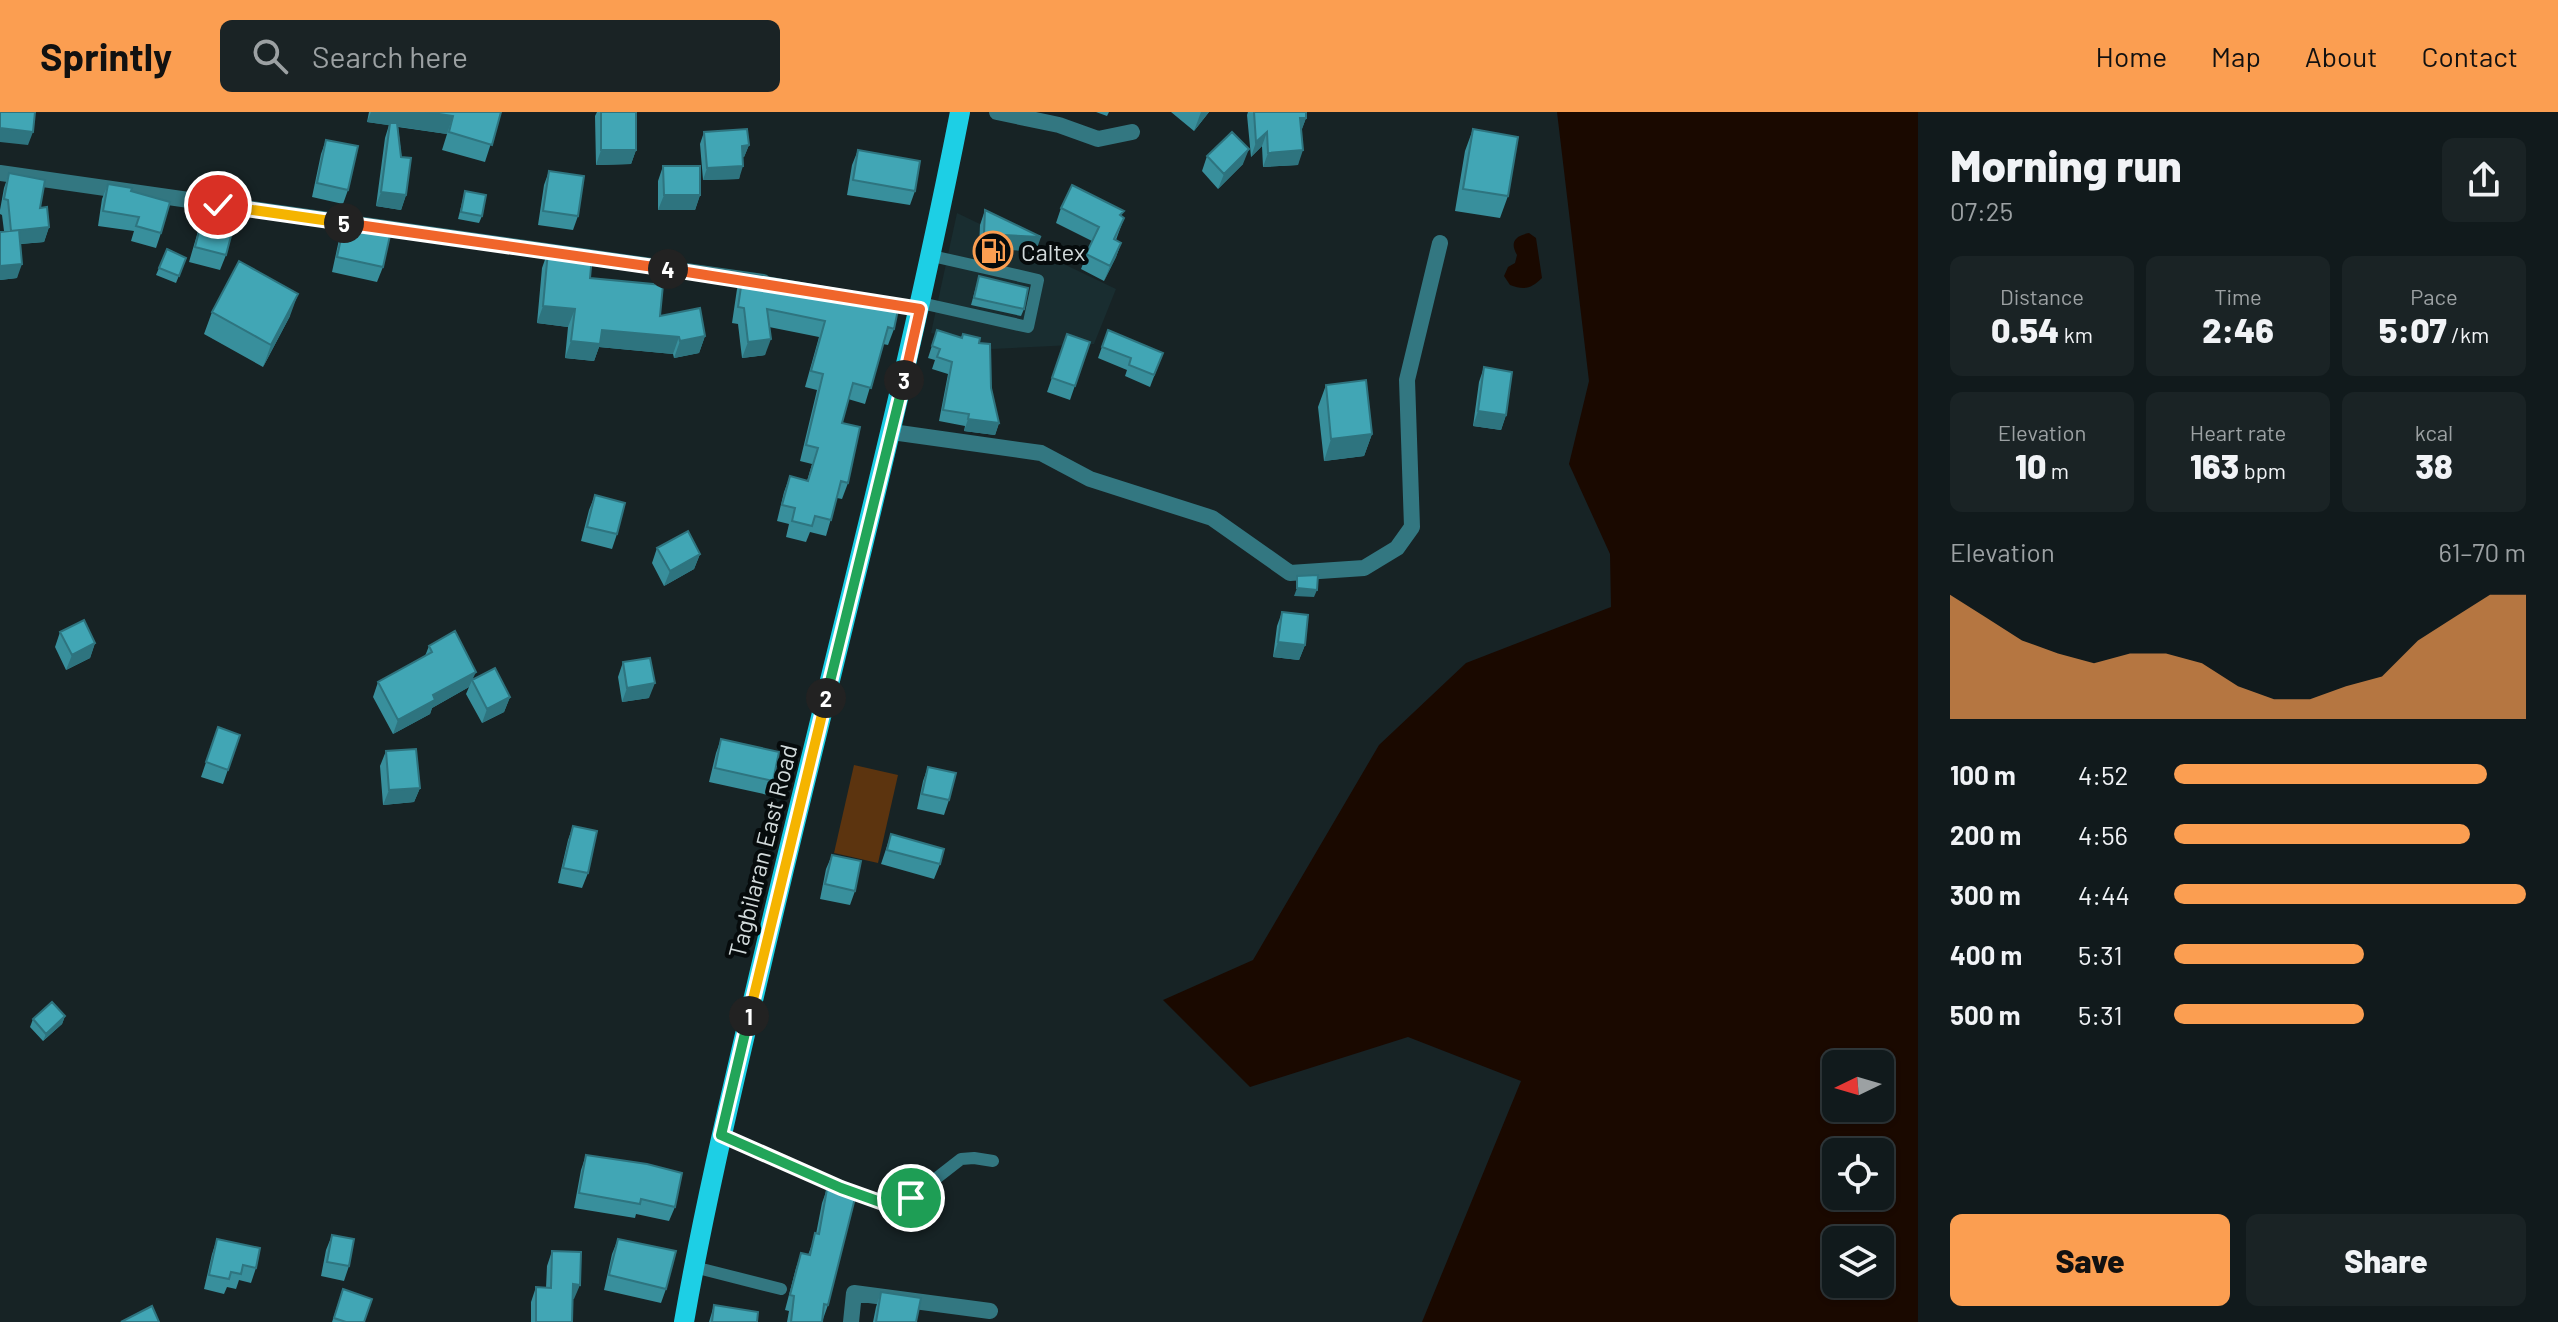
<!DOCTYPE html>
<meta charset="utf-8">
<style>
body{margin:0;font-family:Barlow,sans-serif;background:#1a2325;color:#f1f3f6;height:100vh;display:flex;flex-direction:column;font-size:30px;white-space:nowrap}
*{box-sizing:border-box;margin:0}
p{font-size:26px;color:#9ca1a3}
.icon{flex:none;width:44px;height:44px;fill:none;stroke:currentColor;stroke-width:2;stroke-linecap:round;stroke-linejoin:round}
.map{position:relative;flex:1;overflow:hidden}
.drawer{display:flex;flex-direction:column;background:#111a1c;width:640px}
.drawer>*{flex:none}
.needle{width:52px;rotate:265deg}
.fabs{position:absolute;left:1822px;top:938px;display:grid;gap:16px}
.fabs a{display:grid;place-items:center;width:72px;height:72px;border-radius:12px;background:#111a1c;box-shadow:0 2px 6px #0004,0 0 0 2px #30383b;font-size:40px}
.pin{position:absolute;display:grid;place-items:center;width:68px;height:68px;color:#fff;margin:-34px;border:4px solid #fff;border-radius:50%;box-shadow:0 2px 8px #0007}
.km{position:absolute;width:40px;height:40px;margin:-20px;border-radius:50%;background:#222;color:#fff;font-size:22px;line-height:40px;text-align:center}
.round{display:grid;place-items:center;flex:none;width:84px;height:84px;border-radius:12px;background:#1a2325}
.summary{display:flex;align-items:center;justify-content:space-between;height:136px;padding:0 32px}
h1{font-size:44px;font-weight:800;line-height:60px}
.metrics{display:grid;grid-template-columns:repeat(3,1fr);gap:12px;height:136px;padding:8px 32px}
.metrics div{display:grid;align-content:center;border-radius:12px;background:#1a2325;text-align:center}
.metrics b{font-size:34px;font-weight:800}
.metrics small{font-size:22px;font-weight:400}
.metrics p{font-size:22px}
.chart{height:224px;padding:16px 32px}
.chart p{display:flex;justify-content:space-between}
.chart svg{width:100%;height:144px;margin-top:8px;fill:#fb9e51;opacity:.7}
.primary-button{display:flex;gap:16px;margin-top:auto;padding:16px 32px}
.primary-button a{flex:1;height:92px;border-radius:12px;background:#fb9e51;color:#111;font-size:32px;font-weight:800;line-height:92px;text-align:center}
.primary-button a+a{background:#1a2325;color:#f1f3f6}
ul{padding:0 32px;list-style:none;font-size:26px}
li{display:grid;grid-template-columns:128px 96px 1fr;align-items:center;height:60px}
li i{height:20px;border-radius:10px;background:#fb9e51}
header{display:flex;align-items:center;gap:48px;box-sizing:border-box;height:112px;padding:0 40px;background:#fb9e51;color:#111}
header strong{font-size:38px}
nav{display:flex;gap:44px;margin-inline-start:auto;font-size:28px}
.search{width:560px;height:72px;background:#1a2325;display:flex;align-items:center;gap:20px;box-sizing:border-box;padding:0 28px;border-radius:12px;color:#9ca1a3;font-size:30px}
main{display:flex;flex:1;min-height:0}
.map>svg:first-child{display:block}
.built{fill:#192d30}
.green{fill:#5c340f}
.water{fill:#1a0900;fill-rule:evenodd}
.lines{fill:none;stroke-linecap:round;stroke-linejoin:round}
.lane{stroke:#337781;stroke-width:12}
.street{stroke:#337781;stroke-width:16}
.primary{stroke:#1dcfe5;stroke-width:20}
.wall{fill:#388f9c}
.shaded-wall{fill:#2e747f}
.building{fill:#41a6b5;stroke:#2e747f;stroke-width:2}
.split-1-casing{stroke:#fff;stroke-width:16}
.split-2-casing{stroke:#fff;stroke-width:16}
.split-3-casing{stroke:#fff;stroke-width:16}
.split-4-casing{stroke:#fff;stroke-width:16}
.split-5-casing{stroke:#fff;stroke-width:16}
.split-6-casing{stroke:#fff;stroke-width:16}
.split-1{stroke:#22a559;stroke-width:10}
.split-2{stroke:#f5b400;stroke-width:10}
.split-3{stroke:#22a559;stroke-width:10}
.split-4{stroke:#f0652b;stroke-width:10}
.split-5{stroke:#f0652b;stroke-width:10}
.split-6{stroke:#f5b400;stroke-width:10}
.labels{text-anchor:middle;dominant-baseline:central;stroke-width:8;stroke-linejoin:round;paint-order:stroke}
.poi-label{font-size:24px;fill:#d2dadb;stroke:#060b0c;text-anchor:start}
.street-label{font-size:24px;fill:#d2dadb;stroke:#060b0c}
</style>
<header>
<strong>Sprintly</strong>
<div class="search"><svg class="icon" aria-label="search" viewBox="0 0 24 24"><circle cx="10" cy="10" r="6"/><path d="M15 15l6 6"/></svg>Search here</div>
<nav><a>Home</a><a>Map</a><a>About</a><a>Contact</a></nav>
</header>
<main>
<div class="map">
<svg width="1918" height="1210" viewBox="0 0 1918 1210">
<rect width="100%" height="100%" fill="#172325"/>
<path class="built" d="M957,101L1116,177L1094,232L992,237L931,221Z"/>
<path class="green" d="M854,653L898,663L878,751L834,741Z"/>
<path class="water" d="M1557,0H1918V1210H1422L1521,969L1408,925L1250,975L1163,888L1253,848L1379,633L1466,551L1611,495L1610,442L1569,352L1589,269ZM1880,952V996H1836V952ZM1880,1040V1084H1836V1040ZM1880,1128V1172H1836V1128Z
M1529,121L1536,126L1542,166C1531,177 1524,178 1510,173L1504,164L1508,155L1515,151L1517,143C1510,131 1514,124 1529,121Z"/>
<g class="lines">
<path class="lane" d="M921,191L1028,215L1038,168L932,144
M721,1023L841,1076L897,1093L911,1086L961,1047L974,1046L993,1049
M694,1155L781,1177"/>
<path class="street" d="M997,0L1059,13L1098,27L1132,20
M0,61L763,170
M892,320L1041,341L1090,367L1212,406L1290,461L1364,456L1397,436L1412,415L1407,268L1440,131
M851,1210L854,1181L990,1199"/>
<path class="primary" d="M684,1210C705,1089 734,970 762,850C828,567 904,286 960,0"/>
</g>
<path class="wall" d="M369,0H501L485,50L442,38L447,22L398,15L406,83L401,98L376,94L385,26L389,13L367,10Z
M597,0H636V38L631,52L596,53L595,4Z
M1096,0H1109L1107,4Z
M1171,0H1209L1194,19Z
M1248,0H1306V6L1301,19L1298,53L1263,55L1262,34L1251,45L1247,3Z
M1473,17L1508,84L1500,106L1455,99L1465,39Z
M704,20L749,33L744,45H743L739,67L703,68L700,32Z
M326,28L348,78L343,92L312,85L321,42Z
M858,38L915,79L910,93L847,83L852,53Z
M1207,44L1243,52L1218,77L1202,59Z
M663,54L700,83L695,98H658V69Z
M549,59L578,104L573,118L538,113L544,73Z
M9,61L40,96L49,115L44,130L21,132L17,166L0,168V120L4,119L2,103L0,102V98L4,76Z
M108,72L131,79L161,121L156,136L131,129L134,119L98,114L102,87Z
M465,79L482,104L479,111L458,107Z
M206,92L226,143L220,158L189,150Z
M1061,96L1122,104L1124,106L1116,128L1121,131L1116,145L1104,169L1081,157L1092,129L1056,111Z
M985,98L1036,139L979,137L980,113Z
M345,108L383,155L377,170L332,160L340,123Z
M167,137L186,146L176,171L156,163Z
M548,139L590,166L660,204L705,224L699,241L674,246L673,242L599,235L594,249L565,246L568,215L537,211L542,156Z
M743,161L894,217L888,233L883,232L865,292L848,287L842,311L848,371L842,387L837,386L826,424L810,420L806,430L786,425L789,412L777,409L784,380L790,364L807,369L812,352L800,349L817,278L805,275L819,225L769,215L765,243L742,246L738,212L732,211L737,177Z
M979,164L1024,197L1021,204L971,193Z
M212,200L290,204L263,255L204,222Z
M937,218L979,231L991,276L999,311L995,323L964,319L965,314L939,309L948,262L932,257L935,248L928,246Z
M1108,218L1163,241L1150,275L1125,264L1127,258L1098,246Z
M1067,222L1090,230L1070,288L1047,280Z
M1484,255L1506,303L1501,318L1473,314L1479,270Z
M1326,273L1372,322L1364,344L1324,349L1318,295Z
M595,383L617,422L612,437L581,429L589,398Z
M657,436L700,442L694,457L664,474L652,451Z
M1282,500L1305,533L1299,548L1273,545L1277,514Z
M60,520L95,531L90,546L66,558L55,535Z
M429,534L474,567L510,585L504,600L482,611L466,582L469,575L432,596L430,602L393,622L373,585L378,570L425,544Z
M623,550L649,586L622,590L618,565Z
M218,615L240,623L223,672L201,665Z
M721,627L773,669L768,683L709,670L716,641Z
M386,639L420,676L414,690L383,693L380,654Z
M928,655L949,688L944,703L917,697L923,669Z
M573,714L588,761L582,776L558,771L568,728Z
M891,722L940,752L934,767L881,752Z
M832,743L855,779L850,793L820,787L826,757Z
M65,904L62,912L43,929L30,915L33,907Z
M586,1043L675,1095L669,1109L636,1102L635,1106L574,1096L581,1058Z
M827,1077L828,1193L822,1210H787L789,1199L785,1198L796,1156L801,1141L808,1143L816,1122L822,1091Z
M332,1123L349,1154L344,1169L321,1164L326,1138Z
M217,1127L256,1156L251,1171L239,1168L236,1177L227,1175L224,1182L204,1177L212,1142Z
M618,1127L666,1177L661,1191L604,1178L612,1142Z
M552,1139L574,1187H573L572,1210H531V1190L536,1175L546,1176L547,1154Z
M343,1177L364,1210H332Z
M881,1180L916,1210H873L876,1195Z
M714,1193L757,1210H709Z"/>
<path class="shaded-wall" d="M371,0H426L453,4L447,22L367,10Z
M1201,0H1209L1194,19Z
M1300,6H1306L1301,20Z
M0,16L33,20L28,33L0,30Z
M1267,20L1262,34L1251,45L1256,30Z
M749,33L744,45L738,46L742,34Z
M1249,37L1243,52L1218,77L1224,62Z
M601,38H636L631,52L596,53Z
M1303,38L1298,53L1263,55L1268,41Z
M743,54L739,67L703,68L707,56Z
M381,80L406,83L401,98L376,94Z
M664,83H700L695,98H658Z
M49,115L44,130L6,133L11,119Z
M984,122L1041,125L1036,139L979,137Z
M1121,131L1116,145L1104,169L1110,154Z
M22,152L17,166L0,168V154Z
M298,182L290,204L263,255L271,233Z
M543,194L575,197L568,215L537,211Z
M602,218L679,225L673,242L599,235L594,249L565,246L571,229Z
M705,224L699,241L674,246L680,229Z
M771,227L765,243L742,246L748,230Z
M1478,299L1506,303L1501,318L1473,314Z
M968,307L999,311L995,323L964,319Z
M1372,322L1364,344L1324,349L1331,327Z
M700,442L694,457L664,474L670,459Z
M1297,476L1317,478L1314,485L1294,484Z
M1278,530L1305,533L1299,548L1273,545Z
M95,531L90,546L66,558L72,543Z
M476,560L469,575L432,596L430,602L393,622L398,608L433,583Z
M655,571L649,586L622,590L627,576Z
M510,585L504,600L482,611L487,597Z
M420,676L414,690L383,693L389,678Z
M65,904L62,912L43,929L46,922Z
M573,1172L580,1173L574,1187H567Z"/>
<path class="building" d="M0,0H35L33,20L0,16Z
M426,0H501L492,33L449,20L453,4Z
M601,0H636V38H601Z
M1254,0H1306V6H1300L1303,38L1268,41L1267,20L1256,30Z
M390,11H397L401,45L411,46L406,83L381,80Z
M747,17L749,33L742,34L743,54L707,56L704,20Z
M1473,17L1518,25L1508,84L1463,77Z
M1232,20L1249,37L1224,62L1207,44Z
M326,28L358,34L348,78L317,71Z
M858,38L920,49L915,79L853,68Z
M663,54H700V83H664Z
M549,59L584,64L578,104L543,99Z
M9,61L45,68L40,96L47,95L49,115L11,119L8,88L4,87Z
M108,72L132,76L131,79L170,90L161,121L136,114L139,105L103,99Z
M1072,73L1124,99L1120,103L1124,106L1114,127L1121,131L1110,154L1086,142L1099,115L1061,96Z
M465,79L486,83L482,104L461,100Z
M206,92L237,101L226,143L195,135Z
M985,98L1041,125L984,122Z
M345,108L391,119L383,155L337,145Z
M19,118L22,152L0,154V120Z
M167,137L186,146L179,164L159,156Z
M548,139L592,144L590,166L663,173L660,204L700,196L705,224L680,229L679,225L602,218L600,232L571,229L575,197L543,194Z
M239,149L298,182L271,233L212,200Z
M743,161L900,188L894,217L888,215L871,276L853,271L842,311L860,315L848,371L841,369L831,408L815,404L812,414L792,409L795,396L782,393L790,364L808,369L818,336L806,333L823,262L811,259L825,209L767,197L771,227L748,230L744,196L738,195Z
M979,164L1028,176L1024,197L974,186Z
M937,218L962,226L963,222L980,226L979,231L990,232L991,276L999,311L968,307L969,302L943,298L952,250L937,245L940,237L932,234Z
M1108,218L1163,241L1154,263L1129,253L1131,246L1102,235Z
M1067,222L1090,230L1075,274L1052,266Z
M1484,255L1512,260L1506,303L1478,299Z
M1366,268L1372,322L1331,327L1326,273Z
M595,383L625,391L617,422L587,415Z
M688,419L700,442L670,459L657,436Z
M1318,463L1317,478L1297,476V464Z
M1282,500L1308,503L1305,533L1278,530Z
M84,508L95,531L72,543L60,520Z
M455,519L476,560L433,583L435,588L398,608L378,570L432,540L429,534Z
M650,546L655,571L627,576L623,550Z
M495,556L510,585L487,597L472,568Z
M218,615L240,623L228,658L206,650Z
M721,627L779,640L773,669L715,656Z
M416,637L420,676L389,678L386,639Z
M928,655L956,661L949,688L922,682Z
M573,714L597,719L588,761L563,756Z
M891,722L944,737L940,752L887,738Z
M832,743L861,749L855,779L825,772Z
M52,890L65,904L46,922L33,907Z
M586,1043L647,1052L682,1061L675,1095L641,1087L640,1092L579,1081Z
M827,1077L856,1082L828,1193L824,1192L822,1210H791L794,1184L790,1183L801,1141L810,1143L815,1121L819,1122Z
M332,1123L354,1127L349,1154L327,1150Z
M217,1127L260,1136L256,1156L243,1153L241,1162L231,1160L229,1167L209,1163Z
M618,1127L676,1139L666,1177L609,1163Z
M552,1139L581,1140L580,1173L573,1172L572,1210H536V1175L551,1176Z
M343,1177L372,1187L364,1210H346L334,1206Z
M881,1180L921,1186L916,1210H876Z
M714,1193L758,1200L757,1210H712Z
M152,1194L159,1210H121Z"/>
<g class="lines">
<defs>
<path id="split-1" d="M749,904L721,1023L841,1076L883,1091L897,1093L911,1086"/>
<path id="split-2" d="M749,904L826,586"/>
<path id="split-3" d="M826,586L904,268"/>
<path id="split-4" d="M668,157L920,197L904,268"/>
<path id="split-5" d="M344,111L668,157"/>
<path id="split-6" d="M218,93L344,111"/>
</defs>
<use href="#split-1" class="split-1-casing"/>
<use href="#split-2" class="split-2-casing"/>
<use href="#split-3" class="split-3-casing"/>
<use href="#split-4" class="split-4-casing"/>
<use href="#split-5" class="split-5-casing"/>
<use href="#split-6" class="split-6-casing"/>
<use href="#split-1" class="split-1"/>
<use href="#split-2" class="split-2"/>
<use href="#split-3" class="split-3"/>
<use href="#split-4" class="split-4"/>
<use href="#split-5" class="split-5"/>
<use href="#split-6" class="split-6"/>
</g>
<defs>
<symbol id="fuel-ring" viewBox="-11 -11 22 22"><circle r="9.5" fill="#060b0c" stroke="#fb9e51" stroke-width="1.5"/><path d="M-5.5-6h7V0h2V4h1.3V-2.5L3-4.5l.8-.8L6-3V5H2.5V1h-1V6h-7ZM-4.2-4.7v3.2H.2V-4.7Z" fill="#fb9e51"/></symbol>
</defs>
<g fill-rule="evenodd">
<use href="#fuel-ring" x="971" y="117" width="44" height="44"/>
</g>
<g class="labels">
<g class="poi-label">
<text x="1021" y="139">Caltex</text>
</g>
<g class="street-label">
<text transform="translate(762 739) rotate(-76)">Tagbilaran East Road</text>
</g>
</g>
</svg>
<div class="fabs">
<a><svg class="needle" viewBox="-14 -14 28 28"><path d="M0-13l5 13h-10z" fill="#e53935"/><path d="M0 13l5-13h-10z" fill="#9ca1a3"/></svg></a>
<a><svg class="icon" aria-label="locate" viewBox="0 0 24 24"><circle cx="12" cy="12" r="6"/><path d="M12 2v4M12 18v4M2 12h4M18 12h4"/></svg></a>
<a><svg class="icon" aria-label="layers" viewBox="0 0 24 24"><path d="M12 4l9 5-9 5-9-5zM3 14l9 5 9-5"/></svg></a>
</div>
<div class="pin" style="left:911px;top:1086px;background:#1e9e55"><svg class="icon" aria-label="arrive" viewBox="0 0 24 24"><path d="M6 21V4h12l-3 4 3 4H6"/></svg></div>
<div class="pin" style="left:218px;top:93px;background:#d93025"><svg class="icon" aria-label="check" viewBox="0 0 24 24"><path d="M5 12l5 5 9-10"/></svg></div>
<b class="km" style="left:749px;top:904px">1</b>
<b class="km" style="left:826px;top:586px">2</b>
<b class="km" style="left:904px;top:268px">3</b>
<b class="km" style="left:668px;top:157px">4</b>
<b class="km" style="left:344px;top:111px">5</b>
</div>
<section class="drawer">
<div class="summary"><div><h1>Morning run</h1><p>07:25</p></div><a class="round"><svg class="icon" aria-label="share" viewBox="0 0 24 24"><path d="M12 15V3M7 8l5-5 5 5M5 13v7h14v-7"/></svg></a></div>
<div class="metrics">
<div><p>Distance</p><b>0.54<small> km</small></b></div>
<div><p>Time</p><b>2:46</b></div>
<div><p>Pace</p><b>5:07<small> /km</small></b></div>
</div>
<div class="metrics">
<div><p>Elevation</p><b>10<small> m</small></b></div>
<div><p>Heart rate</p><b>163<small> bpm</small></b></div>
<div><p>kcal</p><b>38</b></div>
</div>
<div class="chart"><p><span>Elevation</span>61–70 m</p>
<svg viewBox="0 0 160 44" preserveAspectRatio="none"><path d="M0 44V6L10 13L20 20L30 24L40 27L50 24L60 24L70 27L80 34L90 38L100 38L110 34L120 31L130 20L140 13L150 6L160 6V44z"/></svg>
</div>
<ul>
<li><b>100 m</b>4:52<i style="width:89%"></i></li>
<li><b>200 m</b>4:56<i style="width:84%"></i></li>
<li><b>300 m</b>4:44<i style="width:100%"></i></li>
<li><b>400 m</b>5:31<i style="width:54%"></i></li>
<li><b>500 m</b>5:31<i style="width:54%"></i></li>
</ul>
<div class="primary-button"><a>Save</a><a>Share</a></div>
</section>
</main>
